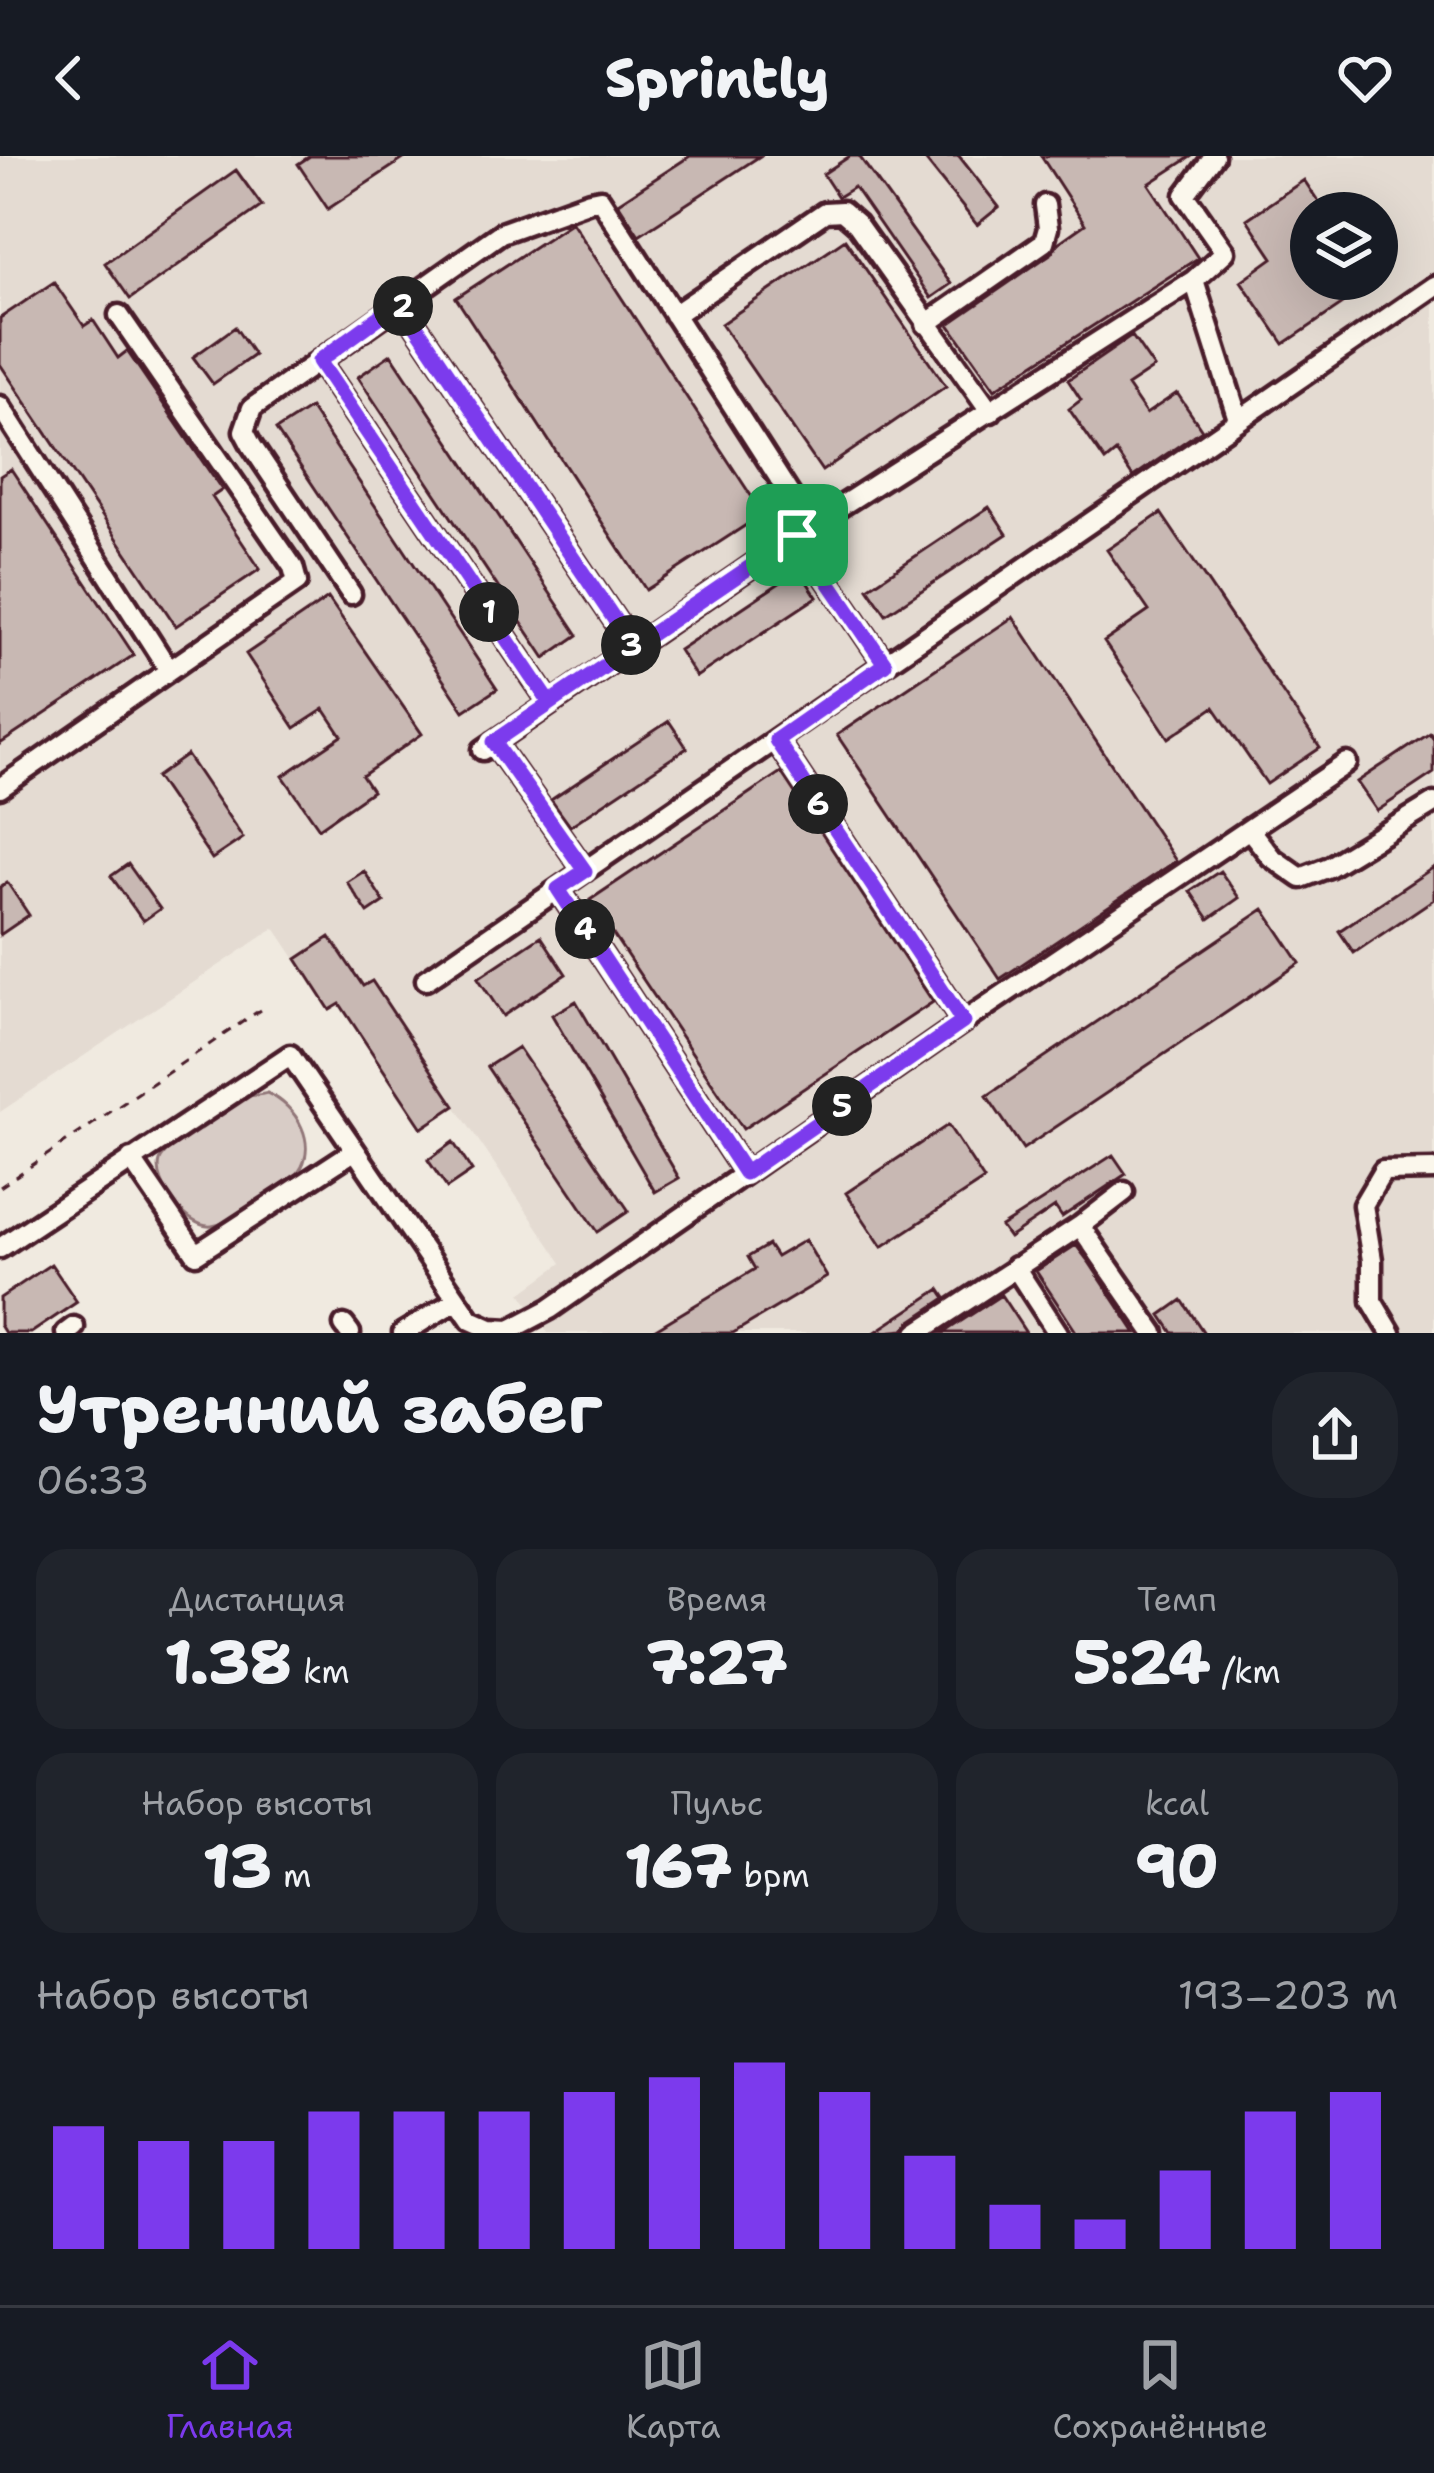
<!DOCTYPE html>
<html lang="ru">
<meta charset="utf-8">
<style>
body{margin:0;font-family:"Shantell Sans",sans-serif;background:#20242c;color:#f1f3f6;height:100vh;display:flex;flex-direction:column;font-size:45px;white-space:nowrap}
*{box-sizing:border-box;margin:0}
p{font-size:39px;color:#9ea1a6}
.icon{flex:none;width:66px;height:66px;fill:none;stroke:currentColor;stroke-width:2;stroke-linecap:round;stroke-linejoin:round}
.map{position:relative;height:1177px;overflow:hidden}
.drawer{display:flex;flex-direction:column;background:#171b24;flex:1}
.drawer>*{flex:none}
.tools{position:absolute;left:1290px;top:36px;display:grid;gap:24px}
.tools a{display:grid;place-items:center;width:108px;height:108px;border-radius:50%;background:#171b24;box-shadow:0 12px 48px #0002;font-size:60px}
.pin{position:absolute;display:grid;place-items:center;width:102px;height:102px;color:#fff;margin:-51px;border-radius:24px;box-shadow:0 6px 18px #0006}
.km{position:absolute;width:60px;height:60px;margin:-30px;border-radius:50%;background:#222;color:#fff;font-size:33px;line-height:60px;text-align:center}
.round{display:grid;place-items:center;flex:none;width:126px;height:126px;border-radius:48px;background:#20242c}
.headline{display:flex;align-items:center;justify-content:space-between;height:204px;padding:0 36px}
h1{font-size:66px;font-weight:800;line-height:90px}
.metrics{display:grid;grid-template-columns:repeat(3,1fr);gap:18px;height:204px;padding:12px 36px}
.metrics div{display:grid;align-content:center;border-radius:30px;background:#20242c;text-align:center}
.metrics b{font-size:60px;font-weight:800}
.metrics small{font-size:33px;font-weight:400}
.metrics p{font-size:33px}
.chart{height:336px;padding:24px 36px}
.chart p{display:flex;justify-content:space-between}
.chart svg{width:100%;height:216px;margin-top:12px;stroke:#7c3aed;stroke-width:6}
header{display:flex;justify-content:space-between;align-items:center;height:156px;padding:0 36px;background:#171b24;font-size:54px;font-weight:800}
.menu{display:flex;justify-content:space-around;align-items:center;height:168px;border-top:3px solid #363941;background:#171b24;font-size:33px;color:#9ea1a6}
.menu a{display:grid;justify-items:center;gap:6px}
.menu .active{color:#7c3aed}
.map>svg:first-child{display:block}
.built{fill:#e4dbd2;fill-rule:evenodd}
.green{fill:#d8ccc6;stroke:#917678;stroke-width:3}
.building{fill:#c8b8b3;stroke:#4a1f2b;stroke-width:3}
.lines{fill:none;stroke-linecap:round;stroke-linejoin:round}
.minor-casing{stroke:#4a1f2b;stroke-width:27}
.path{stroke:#4a1f2b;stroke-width:3;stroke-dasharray:9 9;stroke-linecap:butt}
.minor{stroke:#fbf7ec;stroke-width:18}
.route-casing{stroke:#fff;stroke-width:24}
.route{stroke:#7c3aed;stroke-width:15}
</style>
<header><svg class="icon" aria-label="back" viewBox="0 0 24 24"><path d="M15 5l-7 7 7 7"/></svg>Sprintly<svg class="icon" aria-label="heart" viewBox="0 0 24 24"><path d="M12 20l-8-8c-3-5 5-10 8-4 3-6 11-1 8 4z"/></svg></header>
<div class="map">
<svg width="1434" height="1177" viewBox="0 0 1434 1177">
<rect width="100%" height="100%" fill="#f0eae0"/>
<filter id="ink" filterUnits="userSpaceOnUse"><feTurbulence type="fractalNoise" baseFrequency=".00833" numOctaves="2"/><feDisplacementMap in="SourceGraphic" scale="24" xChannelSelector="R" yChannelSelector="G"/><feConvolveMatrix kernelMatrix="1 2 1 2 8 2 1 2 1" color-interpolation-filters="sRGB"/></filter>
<g filter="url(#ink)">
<path class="built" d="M0,0H1434V1177H548L521,1137L562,1107L455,950L422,972L340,848L330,854L275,772L0,956ZM1311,57H1377V123H1311Z"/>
<path class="green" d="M267,937C297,950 319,988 298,1017C277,1031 235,1067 212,1070C188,1073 153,1027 160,1005C165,990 232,946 249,940C250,940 266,938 267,937Z"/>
<path class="building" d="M310,0H408L328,53L298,8Z
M690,0H760L639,79L618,47Z
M850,0H859L951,128L931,142L854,31L838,41L823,18Z
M922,0H959L999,51L977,69Z
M1041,0H1192L1149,28L1198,102L995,233L949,168L1052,97L1058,87L1085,68Z
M236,14L262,50L130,143L105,107Z
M1304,24L1326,57H1311V123H1380L1284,188L1241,125L1273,102L1247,63Z
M572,66L763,358L646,434L456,142Z
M845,83L946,230L822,315L721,168Z
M54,126L84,170L93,164L118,202L127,195L222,334L212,341L260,413L176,470L0,208V162Z
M235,171L254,199L213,228L193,201Z
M1132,180L1154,212L1127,230L1146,258L1177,237L1202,274L1133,321L1116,296L1105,305L1069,253L1081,244L1068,224Z
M391,198L578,479L545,502L358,221Z
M310,252L497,533L464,555L276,274Z
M11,313L134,499L0,588V320Z
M989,351L1007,378L886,458L868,432Z
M1161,357L1320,592L1267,628L1214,551L1169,582L1104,486L1149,455L1107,394Z
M799,414L817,441L696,521L679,494Z
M328,442L422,578L362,620L372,635L319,672L283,620L342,580L324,553L295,572L246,498Z
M1013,461L1176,705L1000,823L837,579Z
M669,565L687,592L570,670L551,644Z
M1430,577L1434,583V617L1377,655L1357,626Z
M187,599L243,682L212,703L156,621Z
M781,616L933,846L743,973L590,744Z
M128,708L160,753L143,765L111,720Z
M1434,711V743L1354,797L1339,775Z
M364,715L384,746L368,757L347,726Z
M1220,715L1239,742L1209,763L1190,735Z
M7,726L29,759L0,779V731Z
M1264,753L1300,807L1023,993L987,940Z
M541,780L566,818L503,860L478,822Z
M330,781L363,830L372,825L455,950L422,972L340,848L330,854L297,803Z
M576,845L679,1022L655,1036L552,859Z
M518,891L629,1055L598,1076L487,911Z
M948,969L984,1024L882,1091L846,1037Z
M453,986L472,1015L447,1032L428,1004Z
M1113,999L1126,1018L1062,1061L1055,1051L1009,1082L1001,1071Z
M805,1084L827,1121L733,1177H649L755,1113L748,1101L768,1089L776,1101Z
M1076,1089L1089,1106L1136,1177H1077L1036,1115Z
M51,1108L77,1146L31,1177H5L0,1169V1142Z
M940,1133L946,1142L910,1166L904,1174L874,1177Z
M1001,1139L1026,1177H943Z
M1182,1144L1204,1177H1173L1161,1159Z"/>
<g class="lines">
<defs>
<path id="minor" d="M1214,0L1185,39L1225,96L1194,124L1238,263
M400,146L633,491
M674,159L825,56L842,55L857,68L991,256
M926,168L1044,86L1048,72L1045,49
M319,205L550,547
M0,250L169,514
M797,379L885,508
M351,438L252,290L244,275L252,252L501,77L590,45L600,43L810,370
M776,584L963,866
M494,586L585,715
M483,594L810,370L1194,124
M0,632L297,426L293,411L119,159
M1249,673L1271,701L1301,722L1329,711L1434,647
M558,733L745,1017
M426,824L1434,130
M131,1003L196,1098L354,995
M1080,1070L1154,1177
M0,1092L290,899L471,1164L491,1173L510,1174L550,1153L963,866L1347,607
M1015,1111L1058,1177
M344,1169L350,1177
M66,1177L74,1171
M403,1177L457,1144
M917,1177L1080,1070L1124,1036
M1391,1177L1372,1145V1104L1363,1049L1383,1015L1434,1014"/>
</defs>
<use href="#minor" class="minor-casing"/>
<path class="path" d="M0,1031L260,854"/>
<use href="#minor" class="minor"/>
</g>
</g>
<g class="lines" filter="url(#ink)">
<defs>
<path id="route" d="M797,379C715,435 633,491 550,547L319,205L400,146L633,491L494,586L585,715L558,733L745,1017L963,866L776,584L885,508L797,379"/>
</defs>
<use href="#route" class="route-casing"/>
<use href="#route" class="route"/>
</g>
</svg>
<div class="tools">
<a><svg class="icon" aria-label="layers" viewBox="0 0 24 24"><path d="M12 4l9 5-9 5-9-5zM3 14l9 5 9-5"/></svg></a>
</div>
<div class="pin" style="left:797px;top:379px;background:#1e9e55"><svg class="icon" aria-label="arrive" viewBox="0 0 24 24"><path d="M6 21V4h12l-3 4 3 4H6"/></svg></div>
<b class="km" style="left:489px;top:456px">1</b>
<b class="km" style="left:403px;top:150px">2</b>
<b class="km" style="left:631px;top:489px">3</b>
<b class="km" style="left:585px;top:773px">4</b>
<b class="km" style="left:842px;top:950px">5</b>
<b class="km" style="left:818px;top:648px">6</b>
</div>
<section class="drawer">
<div class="headline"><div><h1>Утренний забег</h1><p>06:33</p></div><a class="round"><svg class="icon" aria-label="share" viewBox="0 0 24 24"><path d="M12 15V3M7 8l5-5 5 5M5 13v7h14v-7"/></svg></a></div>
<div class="metrics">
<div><p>Дистанция</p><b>1.38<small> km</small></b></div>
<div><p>Время</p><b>7:27</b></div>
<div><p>Темп</p><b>5:24<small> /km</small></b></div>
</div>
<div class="metrics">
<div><p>Набор высоты</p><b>13<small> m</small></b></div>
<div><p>Пульс</p><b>167<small> bpm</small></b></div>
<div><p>kcal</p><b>90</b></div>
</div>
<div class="chart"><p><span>Набор высоты</span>193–203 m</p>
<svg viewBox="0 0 160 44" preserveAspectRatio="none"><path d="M5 44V19M15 44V22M25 44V22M35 44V16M45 44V16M55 44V16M65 44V12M75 44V9M85 44V6M95 44V12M105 44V25M115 44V35M125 44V38M135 44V28M145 44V16M155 44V12"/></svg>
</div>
</section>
<nav class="menu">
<a class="active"><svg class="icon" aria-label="home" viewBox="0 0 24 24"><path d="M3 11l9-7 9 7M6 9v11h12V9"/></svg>Главная</a>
<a><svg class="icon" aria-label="map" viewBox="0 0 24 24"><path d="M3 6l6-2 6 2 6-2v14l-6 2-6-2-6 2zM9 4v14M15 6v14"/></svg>Карта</a>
<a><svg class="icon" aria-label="saved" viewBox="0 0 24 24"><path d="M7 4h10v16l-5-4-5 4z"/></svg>Сохранённые</a>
</nav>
